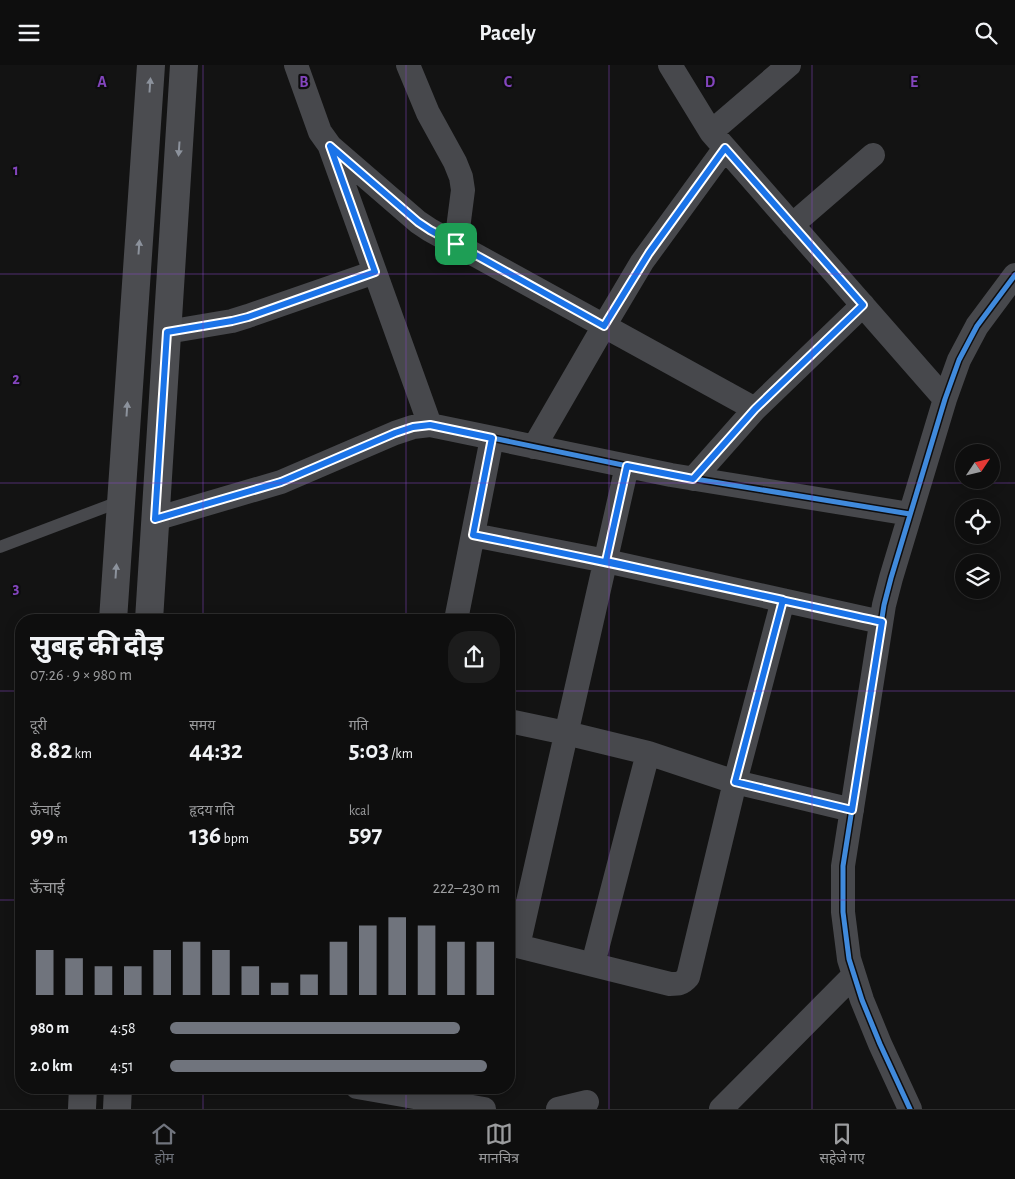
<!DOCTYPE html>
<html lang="hi">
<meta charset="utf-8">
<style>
body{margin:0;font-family:"Alegreya Sans","Noto Sans Devanagari",sans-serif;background:#1c1c1c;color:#f1f3f6;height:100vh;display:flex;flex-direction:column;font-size:19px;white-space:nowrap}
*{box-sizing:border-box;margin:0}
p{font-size:16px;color:#9b9c9e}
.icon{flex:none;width:28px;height:28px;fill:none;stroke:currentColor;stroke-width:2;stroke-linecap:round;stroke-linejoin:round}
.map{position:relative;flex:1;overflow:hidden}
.details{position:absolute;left:15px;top:549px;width:500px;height:480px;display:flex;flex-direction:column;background:#0e0e0e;border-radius:20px;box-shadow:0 2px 12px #0003,0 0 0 1px #2e2e2e}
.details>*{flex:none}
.needle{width:32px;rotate:55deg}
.tools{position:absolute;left:955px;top:379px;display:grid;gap:10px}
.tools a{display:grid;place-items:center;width:45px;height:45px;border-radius:50%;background:#0e0e0e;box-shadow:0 2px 12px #0003,0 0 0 1px #2e2e2e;font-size:25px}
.pin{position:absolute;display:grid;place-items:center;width:42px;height:42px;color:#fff;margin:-21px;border-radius:10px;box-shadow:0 2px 8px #0006}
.round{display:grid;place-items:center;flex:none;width:52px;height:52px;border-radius:20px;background:#1c1c1c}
.overview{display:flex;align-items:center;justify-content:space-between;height:85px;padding:0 15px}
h1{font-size:28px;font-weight:700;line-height:38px}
.figures{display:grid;grid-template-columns:repeat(3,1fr);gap:8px;height:85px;padding:5px 15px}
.figures div{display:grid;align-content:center}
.figures b{font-size:25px;font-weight:700}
.figures small{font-size:14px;font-weight:400}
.figures p{font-size:14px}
.chart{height:140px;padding:10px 15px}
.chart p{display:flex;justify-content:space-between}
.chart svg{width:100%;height:90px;margin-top:5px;stroke:#70747d;stroke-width:6}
ul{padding:0 15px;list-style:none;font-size:16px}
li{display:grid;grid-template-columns:80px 60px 1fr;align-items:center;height:38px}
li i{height:12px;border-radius:6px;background:#70747d}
header{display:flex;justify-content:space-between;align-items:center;height:65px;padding:0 15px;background:#0e0e0e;font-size:22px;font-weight:700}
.tab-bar{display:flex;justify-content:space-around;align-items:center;height:70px;border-top:1px solid #2e2e2e;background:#0e0e0e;font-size:14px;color:#9b9c9e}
.tab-bar a{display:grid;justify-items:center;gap:2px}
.tab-bar .on{color:#70747d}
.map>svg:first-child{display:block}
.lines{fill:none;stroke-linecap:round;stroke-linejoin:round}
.lane{stroke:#47484c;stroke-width:12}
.street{stroke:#47484c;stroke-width:24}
.secondary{stroke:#4b4c50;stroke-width:28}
.cycleway-casing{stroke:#0d0d0f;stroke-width:8}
.cycleway{stroke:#408adc;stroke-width:5}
.oneway{fill:#8c929c}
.route-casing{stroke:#fff;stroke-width:10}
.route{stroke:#1a73e8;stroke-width:6}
.grid{fill:none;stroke:#8345bd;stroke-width:1;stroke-opacity:0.55}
.grid-label{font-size:16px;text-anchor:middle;font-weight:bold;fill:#8345bd;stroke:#0d0d0f;stroke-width:4.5;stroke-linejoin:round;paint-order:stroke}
</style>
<header><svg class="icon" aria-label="menu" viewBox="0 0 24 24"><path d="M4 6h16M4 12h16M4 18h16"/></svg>Pacely<svg class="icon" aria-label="search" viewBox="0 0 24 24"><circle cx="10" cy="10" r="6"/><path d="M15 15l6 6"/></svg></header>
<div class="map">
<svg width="1015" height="1044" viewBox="0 0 1015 1044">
<rect width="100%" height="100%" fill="#131313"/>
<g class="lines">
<path class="lane" d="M0,482L121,436"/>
<path class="street" d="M296,0L320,67L330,81L418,157L430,165L755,344
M408,0L428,48L455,97L461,112L463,125L456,179
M670,0L711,67L725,83L945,334
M711,67L789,0
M330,82L430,360
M792,160L873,90
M167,267L232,256L248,251L375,207
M534,382L604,261L642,197L725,83
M693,414L755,344L863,240
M155,454L281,417L395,368L413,362L430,360L671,410L910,449
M473,470L606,496L881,557
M456,555L492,373
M509,656L566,668L648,688L735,717L852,745
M509,879L670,919C678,919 682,919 688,912L735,717L783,535
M518,881L627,401
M593,899L648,688
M357,1022L484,1044
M558,1044L587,1037
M721,1044L854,910
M910,1044L880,979L862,935L849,894L843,847V801L884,540L891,513L945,334L959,295L977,261L1015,210"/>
<path class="secondary" d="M113,555L151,0
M149,555L184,0
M82,1044L83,1022
M117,1044L118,1022"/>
<defs>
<path id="cycleway" d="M155,454L281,417L395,368L413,362L430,360L671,410L910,449
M910,1044L880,979L862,935L849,894L843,847V801L884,540L891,513L945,334L959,295L977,261L1015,210"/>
</defs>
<use href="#cycleway" class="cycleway-casing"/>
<use href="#cycleway" class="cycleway"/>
</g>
<defs><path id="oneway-solid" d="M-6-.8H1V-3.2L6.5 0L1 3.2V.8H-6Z" transform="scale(1.25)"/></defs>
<g class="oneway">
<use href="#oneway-solid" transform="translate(150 20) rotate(-86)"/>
<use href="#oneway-solid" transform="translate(179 84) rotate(94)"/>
<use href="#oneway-solid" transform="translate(139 182) rotate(-86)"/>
<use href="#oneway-solid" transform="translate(127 344) rotate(-86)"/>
<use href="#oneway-solid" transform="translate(116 506) rotate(-86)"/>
</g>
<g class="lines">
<defs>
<path id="route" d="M456,179L430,165L418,157L330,81L375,207L248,252L232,256L167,267L155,454L281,417L395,368L413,362L430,360L492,373L473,470C609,497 745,527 882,557L852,745L735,717L783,535L606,496L627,401L693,414L755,344L863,240L725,83L649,188L604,261L456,179"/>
</defs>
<use href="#route" class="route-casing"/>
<use href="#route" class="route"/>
</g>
<path class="grid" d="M203,0V555M406,0V555M609,0V1044M812,0V1044M0,209H1015M0,418H1015M0,626H21M509,626H1015M0,835H21M509,835H1015M203,1022V1044M406,1022V1044"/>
<g class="grid-label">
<text x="102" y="22">A</text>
<text x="304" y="22">B</text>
<text x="508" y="22">C</text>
<text x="710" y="22">D</text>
<text x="914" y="22">E</text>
<text x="16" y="110">1</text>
<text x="16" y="319">2</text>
<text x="16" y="528">3</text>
</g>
</svg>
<div class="tools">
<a><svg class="needle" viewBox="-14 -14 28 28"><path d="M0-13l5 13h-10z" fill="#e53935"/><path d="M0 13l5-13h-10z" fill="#9b9c9e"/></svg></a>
<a><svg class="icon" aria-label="locate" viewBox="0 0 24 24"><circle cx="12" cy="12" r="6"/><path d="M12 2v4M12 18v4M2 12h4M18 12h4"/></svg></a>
<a><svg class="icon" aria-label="layers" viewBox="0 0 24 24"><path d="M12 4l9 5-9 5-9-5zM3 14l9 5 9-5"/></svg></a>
</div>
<div class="pin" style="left:456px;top:179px;background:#1e9e55"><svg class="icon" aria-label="arrive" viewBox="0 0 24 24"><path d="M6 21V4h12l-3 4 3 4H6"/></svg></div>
<section class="details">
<div class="overview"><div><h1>सुबह की दौड़</h1><p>07:26 · 9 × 980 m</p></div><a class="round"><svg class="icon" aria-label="share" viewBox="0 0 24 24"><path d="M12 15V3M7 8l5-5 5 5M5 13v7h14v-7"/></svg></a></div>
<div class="figures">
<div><p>दूरी</p><b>8.82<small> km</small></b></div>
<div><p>समय</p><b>44:32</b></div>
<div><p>गति</p><b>5:03<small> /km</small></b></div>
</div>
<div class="figures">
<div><p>ऊँचाई</p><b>99<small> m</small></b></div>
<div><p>हृदय गति</p><b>136<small> bpm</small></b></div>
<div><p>kcal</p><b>597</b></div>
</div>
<div class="chart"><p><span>ऊँचाई</span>222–230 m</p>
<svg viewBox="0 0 160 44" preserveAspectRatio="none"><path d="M5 44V22M15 44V26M25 44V30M35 44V30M45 44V22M55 44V18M65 44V22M75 44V30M85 44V38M95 44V34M105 44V18M115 44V10M125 44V6M135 44V10M145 44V18M155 44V18"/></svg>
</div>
<ul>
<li><b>980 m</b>4:58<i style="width:88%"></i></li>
<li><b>2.0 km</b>4:51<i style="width:96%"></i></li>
</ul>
</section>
</div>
<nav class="tab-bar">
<a class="on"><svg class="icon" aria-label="home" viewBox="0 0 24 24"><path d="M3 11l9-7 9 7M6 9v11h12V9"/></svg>होम</a>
<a><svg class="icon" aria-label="map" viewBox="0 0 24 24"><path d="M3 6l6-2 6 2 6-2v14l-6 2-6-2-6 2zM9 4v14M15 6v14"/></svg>मानचित्र</a>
<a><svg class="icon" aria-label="saved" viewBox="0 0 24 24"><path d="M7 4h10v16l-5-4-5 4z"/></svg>सहेजे गए</a>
</nav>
